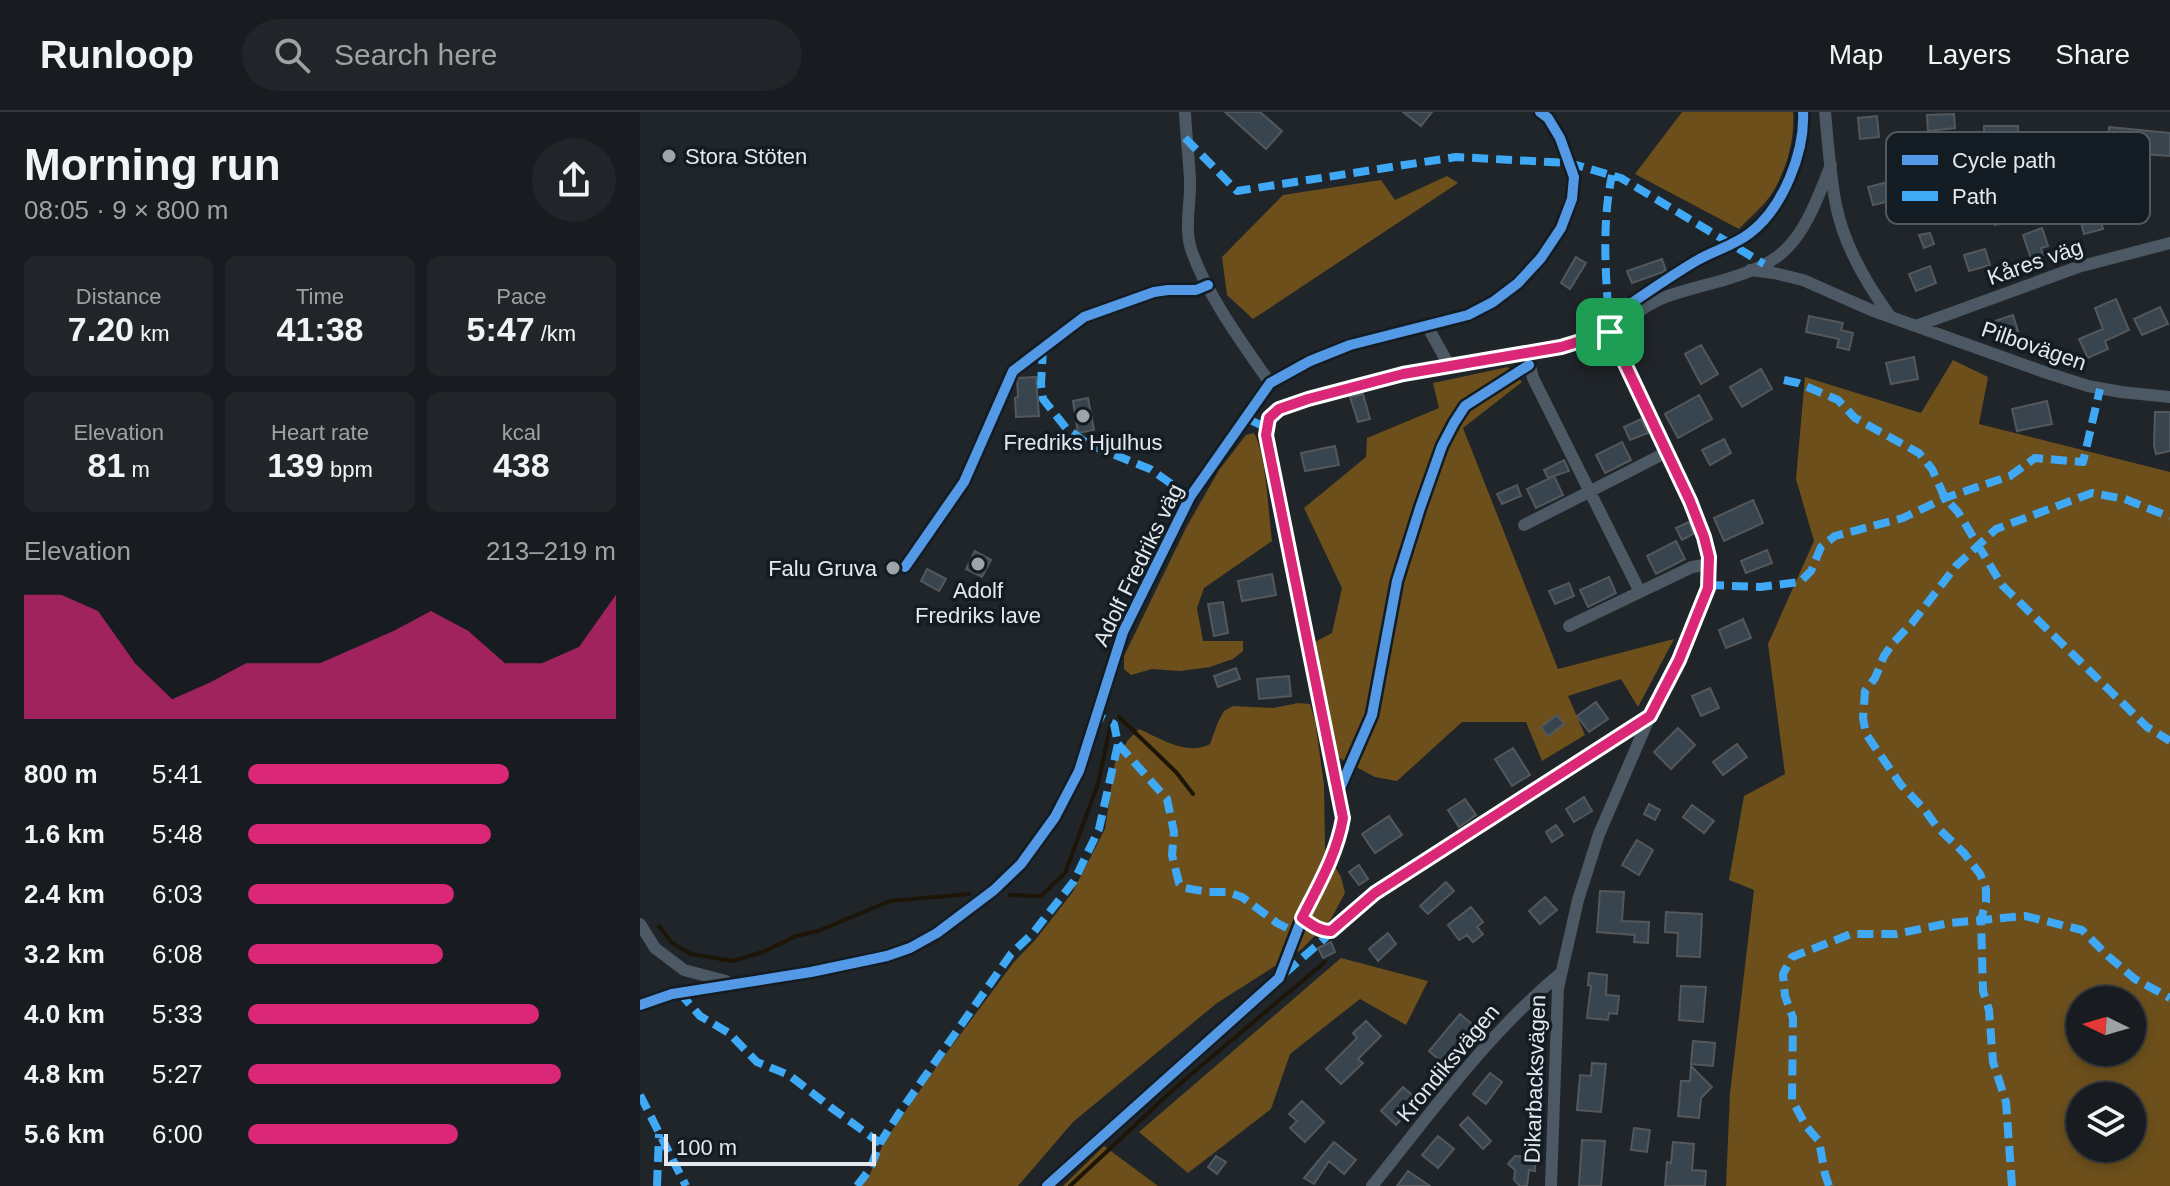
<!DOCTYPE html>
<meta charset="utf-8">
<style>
body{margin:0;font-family:Helvetica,sans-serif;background:#212529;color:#f1f3f6;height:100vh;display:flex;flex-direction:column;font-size:30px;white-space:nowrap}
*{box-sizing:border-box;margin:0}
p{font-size:26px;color:#9fa1a5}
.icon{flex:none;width:44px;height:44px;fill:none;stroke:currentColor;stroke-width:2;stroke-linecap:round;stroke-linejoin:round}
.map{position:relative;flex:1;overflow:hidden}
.side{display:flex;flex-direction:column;background:#181c20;width:640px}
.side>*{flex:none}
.needle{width:52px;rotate:275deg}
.tools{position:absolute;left:1426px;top:874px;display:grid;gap:16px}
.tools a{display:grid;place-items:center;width:80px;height:80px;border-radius:50%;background:#181c20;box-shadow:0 4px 12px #0003,0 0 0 2px #363a3e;font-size:40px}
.scale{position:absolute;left:24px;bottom:20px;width:212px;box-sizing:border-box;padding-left:8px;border:4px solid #e3e9ee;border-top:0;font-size:22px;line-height:28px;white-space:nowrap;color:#e3e9ee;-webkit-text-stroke:6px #141c23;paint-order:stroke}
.pin{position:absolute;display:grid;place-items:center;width:68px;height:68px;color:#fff;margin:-34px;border-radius:16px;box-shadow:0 4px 12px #0006}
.round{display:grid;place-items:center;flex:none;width:84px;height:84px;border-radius:42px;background:#212529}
.summary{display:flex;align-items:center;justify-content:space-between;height:136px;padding:0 24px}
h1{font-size:44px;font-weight:700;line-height:60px}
.metrics{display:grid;grid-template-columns:repeat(3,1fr);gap:12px;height:136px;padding:8px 24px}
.metrics div{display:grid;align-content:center;border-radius:12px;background:#212529;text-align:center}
.metrics b{font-size:34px;font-weight:700}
.metrics small{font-size:22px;font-weight:400}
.metrics p{font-size:22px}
.chart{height:224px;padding:16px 24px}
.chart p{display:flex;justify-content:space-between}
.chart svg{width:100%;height:144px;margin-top:8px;fill:#db2777;opacity:.7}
ul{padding:0 24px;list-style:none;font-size:26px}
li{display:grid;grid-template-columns:128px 96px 1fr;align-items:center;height:60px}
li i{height:20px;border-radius:10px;background:#db2777}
header{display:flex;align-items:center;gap:48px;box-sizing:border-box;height:112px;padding:0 40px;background:#181c20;border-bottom:2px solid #363a3e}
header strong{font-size:38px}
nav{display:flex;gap:44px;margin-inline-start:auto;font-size:28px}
.search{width:560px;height:72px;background:#212529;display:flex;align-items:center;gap:20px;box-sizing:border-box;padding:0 28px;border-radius:44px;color:#9fa1a5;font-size:30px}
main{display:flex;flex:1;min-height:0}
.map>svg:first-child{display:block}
.forest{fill:#6c4f1b;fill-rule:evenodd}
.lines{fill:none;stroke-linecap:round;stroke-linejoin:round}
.stream{stroke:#1d1507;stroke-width:4}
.building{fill:#38444e;stroke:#53585c;stroke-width:2}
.street{stroke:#4c5863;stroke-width:12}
.quiet{stroke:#3fa9f5;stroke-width:8;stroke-dasharray:16 8;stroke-linecap:butt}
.cycleway-casing{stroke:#141c23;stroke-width:15}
.cycleway{stroke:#5399e6;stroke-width:10}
.route-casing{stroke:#fff;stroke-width:16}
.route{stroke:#db2777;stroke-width:10}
.poi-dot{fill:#9fa4a9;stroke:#141c23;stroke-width:3}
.labels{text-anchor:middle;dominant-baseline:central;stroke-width:7;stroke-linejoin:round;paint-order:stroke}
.poi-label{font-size:22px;fill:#e3e9ee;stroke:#141c23}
.street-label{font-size:22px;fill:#e3e9ee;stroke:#141c23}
.key{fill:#141c23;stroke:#525a60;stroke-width:2}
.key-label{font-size:22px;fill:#e3e9ee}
</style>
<header>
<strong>Runloop</strong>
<div class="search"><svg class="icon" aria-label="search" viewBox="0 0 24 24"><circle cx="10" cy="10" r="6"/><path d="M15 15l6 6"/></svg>Search here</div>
<nav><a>Map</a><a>Layers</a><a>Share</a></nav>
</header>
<main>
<section class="side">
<div class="summary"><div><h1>Morning run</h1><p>08:05 · 9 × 800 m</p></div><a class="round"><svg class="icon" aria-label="share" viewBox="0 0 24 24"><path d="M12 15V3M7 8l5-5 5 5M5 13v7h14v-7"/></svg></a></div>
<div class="metrics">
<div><p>Distance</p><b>7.20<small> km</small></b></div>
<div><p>Time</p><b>41:38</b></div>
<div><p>Pace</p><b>5:47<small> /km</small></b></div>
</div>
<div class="metrics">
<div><p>Elevation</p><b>81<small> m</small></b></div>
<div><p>Heart rate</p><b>139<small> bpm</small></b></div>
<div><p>kcal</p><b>438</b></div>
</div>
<div class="chart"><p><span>Elevation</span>213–219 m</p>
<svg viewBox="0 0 160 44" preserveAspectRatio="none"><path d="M0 44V6L10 6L20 11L30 27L40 38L50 33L60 27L70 27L80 27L90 22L100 17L110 11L120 17L130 27L140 27L150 22L160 6V44z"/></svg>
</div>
<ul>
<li><b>800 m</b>5:41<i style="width:71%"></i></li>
<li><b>1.6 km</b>5:48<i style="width:66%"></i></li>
<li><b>2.4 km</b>6:03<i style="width:56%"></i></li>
<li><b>3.2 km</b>6:08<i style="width:53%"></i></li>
<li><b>4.0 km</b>5:33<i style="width:79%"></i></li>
<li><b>4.8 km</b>5:27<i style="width:85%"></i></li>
<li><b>5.6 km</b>6:00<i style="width:57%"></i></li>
</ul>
</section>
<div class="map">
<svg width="1530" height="1074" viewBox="0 0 1530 1074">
<rect width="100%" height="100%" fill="#20252a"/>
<path class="forest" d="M1042,0H1153C1155,27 1147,56 1133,80C1125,93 1109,106 1099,117L995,62Z
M807,64L818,71L613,207L587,183L582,145L643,83L741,68L755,88Z
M1313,248L1348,265L1339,312L1530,360V1074H1086L1090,981L1114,778L1089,768L1104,684L1145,662L1128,532L1174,429L1156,367L1165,265L1281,301ZM1440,888H1492V940H1440ZM1440,984H1492V1036H1440Z
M868,255L882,270L823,316L918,557L1034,527L998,595L981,567L928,584L945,623L902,649L886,610H822L757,669L735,665L692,642L675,530L692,521L702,476L664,396L726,345L727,326L799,296L793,271Z
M614,321C627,344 628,401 632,429L564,476L557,496L563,529H603V539L593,547L570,555L540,559L512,557L491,563L484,557V544L546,416L579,358L606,323Z
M658,591L670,592L675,608L684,673L685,738L701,765L705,781L691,807L662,837L577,891L433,1010L378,1074H222L230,1062L244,1030L297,954L374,850L396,827L432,781L465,717L475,650L488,628L499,617C522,627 546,644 570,632L578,610L584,599L593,594L633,596Z
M701,846L788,869L766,913L720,887L650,942L631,997L548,1061L499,1020Z
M464,1034L518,1074H423Z"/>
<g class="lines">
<path class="stream" d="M479,605L536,660L553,682
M370,783L401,784L425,761L458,672L471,611
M19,814L32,831L51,842L93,849L123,840L156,824L178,819L250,789L329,782
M430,1074L536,975L685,850"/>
</g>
<path class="building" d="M585,0H620L642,19L626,37Z
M763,0H792L781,14Z
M1314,2L1315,16L1288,19L1287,3Z
M1237,4L1239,25L1220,27L1218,6Z
M1344,14H1378V55H1344Z
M1469,15L1530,21V44L1503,42L1504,35L1468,33Z
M1265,40L1275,83L1233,93L1228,75L1256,68L1249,45Z
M1364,91L1370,108L1355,113L1349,96Z
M1458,98L1463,117L1444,122L1439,103Z
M1402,116L1408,134L1401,136L1403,143L1391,147L1383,123Z
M1290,121L1294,132L1284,136L1279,123Z
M1345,137L1350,153L1329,159L1324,143Z
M936,145L946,151L930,177L921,171Z
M1022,147L1026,159L992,171L987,159Z
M1290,154L1296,171L1276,179L1269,162Z
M1476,187L1489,218L1465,229L1468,237L1448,246L1439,227L1463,217L1455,196Z
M1520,195L1528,212L1502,223L1494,207Z
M1373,203L1378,219L1360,225L1355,209Z
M1169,204L1203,211L1201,218L1213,221L1209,238L1197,235L1199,227L1166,220Z
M1061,233L1078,262L1061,272L1045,242Z
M1274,245L1278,267L1251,272L1246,251Z
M1121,257L1132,277L1102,295L1090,275Z
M396,265L399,304L376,305L375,286L378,285L377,266Z
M723,282L730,307L718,310L710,285Z
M1059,283L1072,307L1038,326L1025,302Z
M448,286L454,318L438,321L433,289Z
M1407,289L1412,312L1377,319L1372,297Z
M1515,300H1530V339L1516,342L1514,333Z
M1001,307L1008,321L990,328L984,315Z
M1084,327L1091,341L1070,353L1062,338Z
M982,330L991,348L965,361L956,343Z
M695,334L699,353L665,359L661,341Z
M924,348L929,359L908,366L904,358Z
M914,364L923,383L896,396L887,377Z
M877,373L881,384L862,392L857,382Z
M1113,388L1123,411L1084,429L1074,406Z
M1049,410L1053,422L1042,428L1036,416Z
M1036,429L1045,447L1016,462L1007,444Z
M1127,438L1132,451L1106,461L1101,449Z
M335,439L351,448L342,465L326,457Z
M287,457L306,467L299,479L281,469Z
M632,462L636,483L602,489L598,469Z
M969,465L976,481L948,495L940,478Z
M929,471L934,484L915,492L909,479Z
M583,490L588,521L574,524L568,492Z
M1103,507L1111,526L1086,536L1079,518Z
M596,556L600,567L578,575L574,564Z
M649,564L651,584L619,587L617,567Z
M1070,576L1079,596L1061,604L1052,584Z
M956,590L968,607L949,620L937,604Z
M917,603L924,612L908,624L901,615Z
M1038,616L1055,633L1031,657L1014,640Z
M1097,632L1107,645L1083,663L1073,650Z
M873,636L890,663L872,674L855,647Z
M944,685L952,699L934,710L926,697Z
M825,687L836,703L819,715L808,698Z
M1009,692L1020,698L1015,708L1004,702Z
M1052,693L1074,709L1064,721L1043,705Z
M749,704L762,723L735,741L722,722Z
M916,713L923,723L912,730L906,720Z
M997,728L1013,738L999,763L982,753Z
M719,753L728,767L719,773L709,760Z
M806,770L814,779L788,802L780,794Z
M960,779L984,780L982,809L1009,810L1008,831L994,830L995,823L957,820Z
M905,785L917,798L900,812L889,799Z
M831,795L843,810L837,815L843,822L833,830L827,823L819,828L808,813Z
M1026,800L1062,802L1060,845L1037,844L1038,821L1025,820Z
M748,821L756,832L738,849L729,837Z
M691,830L695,840L683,846L678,836Z
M949,861L967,863L966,883L979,884L977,902L969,901L968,908L947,906L951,874L948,873Z
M1041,874L1066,875L1063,910L1039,908Z
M820,902L838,917L807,954L789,939Z
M726,909L741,924L718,947L723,951L701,972L686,957L717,926L713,921Z
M1053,929L1075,931L1073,954L1051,952Z
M952,951L966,952L961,1000L937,998L940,963L951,964Z
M1051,954L1072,975L1061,986L1059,1006L1038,1004L1041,969H1050Z
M850,961L862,970L846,992L833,982Z
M763,975L778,988L756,1013L741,999Z
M662,989L684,1010L665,1030L650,1016L657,1009L649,1002Z
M828,1005L851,1029L843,1037L820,1013Z
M994,1016L1010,1018L1007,1040L991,1038Z
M798,1024L814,1037L798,1056L782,1043Z
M942,1028L965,1029L961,1074H939Z
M694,1030L716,1048L704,1062L689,1049L674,1072L664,1066Z
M1033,1030L1054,1032L1052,1058L1066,1059L1065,1074H1025L1027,1050L1031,1051Z
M576,1044L586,1050L577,1062L568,1055Z
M875,1044L895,1045V1059L889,1058L887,1074H880L874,1068L875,1058L868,1052Z
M768,1059L790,1074H757Z"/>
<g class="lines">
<path class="street" d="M545,0C546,23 549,46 550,68C551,91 544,115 551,137C566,182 603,232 630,271
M1185,0C1188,31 1190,63 1196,93C1204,134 1226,171 1250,204
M1110,158L1134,161L1163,168L1231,198L1404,260L1448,274L1481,280L1530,285
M787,214L810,255
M1276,214L1438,155L1530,131
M887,242L893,266L1000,480
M884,413L1027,340
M929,514L1052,455L1069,452
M690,643L626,323L629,306L639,297L668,287L763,262L921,235L970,220
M0,812L15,836L44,858L86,869
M701,812L735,781L1010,604
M0,893L32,882L171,860L247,844L270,836L297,821L354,778L381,752L415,705L439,659L483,520L550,385L630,271L670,249L710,233L828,203L853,190L878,171L901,146L921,116L932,87L934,65L920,26L908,6L900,0
M732,1074C791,1001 848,921 921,861
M911,1074L918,876L938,788L959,722L1010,604L1055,513L1068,476L1070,460L1069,445L1064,425L1050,389L970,220C989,208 1007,191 1028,184C1064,171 1115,165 1143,140C1167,119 1179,82 1191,53"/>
<path class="quiet" d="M545,26L597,79L816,45L929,51L981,66L1124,152
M970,220C966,170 961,113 972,63
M403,236L401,272L403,287L426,316L448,332L510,357L550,385
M1144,268L1158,271L1198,288L1215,306L1279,341L1292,357L1305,386L1318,400L1362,473L1507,615L1530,629
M606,306L621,313L627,310
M1068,473L1120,475L1160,470L1171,459L1181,435L1195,424L1263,406L1305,386L1370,364L1395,346L1443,350L1460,277
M478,632L527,687L534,720L532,743L539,771L545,776L568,780H587L602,785L637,811L657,821
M645,861L701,812
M39,880L60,904L89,921L117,950L149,963L193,997L240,1031
M0,983L46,1074
M17,1074L19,1022
M217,1074L230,1057L240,1031L260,1000L371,842L393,821L434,769L459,717L478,632L474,612L457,603
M1189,1074L1185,1062L1179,1029L1166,1014L1152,988L1153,906L1145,884L1143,862L1152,845L1211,822H1256L1309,811L1385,804L1442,818L1468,844L1495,867L1530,886
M1372,1074L1366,990L1353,950L1349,898L1343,879L1341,807L1346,790V777L1340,762L1324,741L1297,715L1284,697L1261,673L1226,622L1223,606L1225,579L1235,566L1244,544L1253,531L1272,511L1316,454L1356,417L1452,381L1485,387L1530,405"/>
<defs>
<path id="cycleway" d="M949,226L957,214C990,193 1022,169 1056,149C1073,139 1095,133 1110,121C1143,96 1165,40 1163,0
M265,455L324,370L373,259L444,205L514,180L528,178H556L568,173
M698,681L732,603L757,469L780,396L802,334L814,311L825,294L889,253
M0,893L32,882L171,860L247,844L270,836L297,821L354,778L381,752L415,705L439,659L483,520L550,385L630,271L670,249L710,233L828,203L853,190L878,171L901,146L921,116L932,87L934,65L920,26L908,6L900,0
M407,1074L639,866L662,806L685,760L700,722L703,706L690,643"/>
</defs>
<use href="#cycleway" class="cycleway-casing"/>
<use href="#cycleway" class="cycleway"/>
</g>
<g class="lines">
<defs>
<path id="route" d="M970,220L1050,389L1064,425L1069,445L1068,476L1039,548L1010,604L735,781L691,819C679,819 672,813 662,806C678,774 697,742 703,706L626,323L629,306L639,297L668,287L763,262L921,235Z"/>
</defs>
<use href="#route" class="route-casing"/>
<use href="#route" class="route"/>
</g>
<g class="poi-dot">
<circle cx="29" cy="44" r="8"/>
<circle cx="443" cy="304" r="8"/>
<circle cx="338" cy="452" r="8"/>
<circle cx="253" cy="456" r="8"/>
</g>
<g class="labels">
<g class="poi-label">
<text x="45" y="44" text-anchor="start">Stora Stöten</text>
<text x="443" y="330">Fredriks Hjulhus</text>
<text x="237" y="456" text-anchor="end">Falu Gruva</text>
<text x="338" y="478">Adolf<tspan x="338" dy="25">Fredriks lave</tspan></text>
</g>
<g class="street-label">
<text transform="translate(1395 150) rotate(-19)">Kåres väg</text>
<text transform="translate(1394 234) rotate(19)">Pilbovägen</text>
<text transform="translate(498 453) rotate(-64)">Adolf Fredriks väg</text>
<text transform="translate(808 951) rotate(-50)">Krondiksvägen</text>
<text transform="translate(895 967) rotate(-88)">Dikarbacksvägen</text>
</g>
</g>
<rect x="1246" y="20" width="264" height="92" rx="12" class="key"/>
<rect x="1262" y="43" width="36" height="10" fill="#5399e6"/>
<rect x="1262" y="79" width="36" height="10" fill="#3fa9f5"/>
<g class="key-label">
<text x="1312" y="56">Cycle path</text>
<text x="1312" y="92">Path</text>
</g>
</svg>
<div class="tools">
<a><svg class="needle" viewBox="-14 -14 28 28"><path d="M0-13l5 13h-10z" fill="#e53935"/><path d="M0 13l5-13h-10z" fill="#9fa1a5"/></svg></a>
<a><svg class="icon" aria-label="layers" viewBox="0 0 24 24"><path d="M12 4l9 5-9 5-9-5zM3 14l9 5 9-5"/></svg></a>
</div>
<div class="scale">100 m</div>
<div class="pin" style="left:970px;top:220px;background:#1e9e55"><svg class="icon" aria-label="arrive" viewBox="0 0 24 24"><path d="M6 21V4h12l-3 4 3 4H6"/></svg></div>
</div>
</main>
